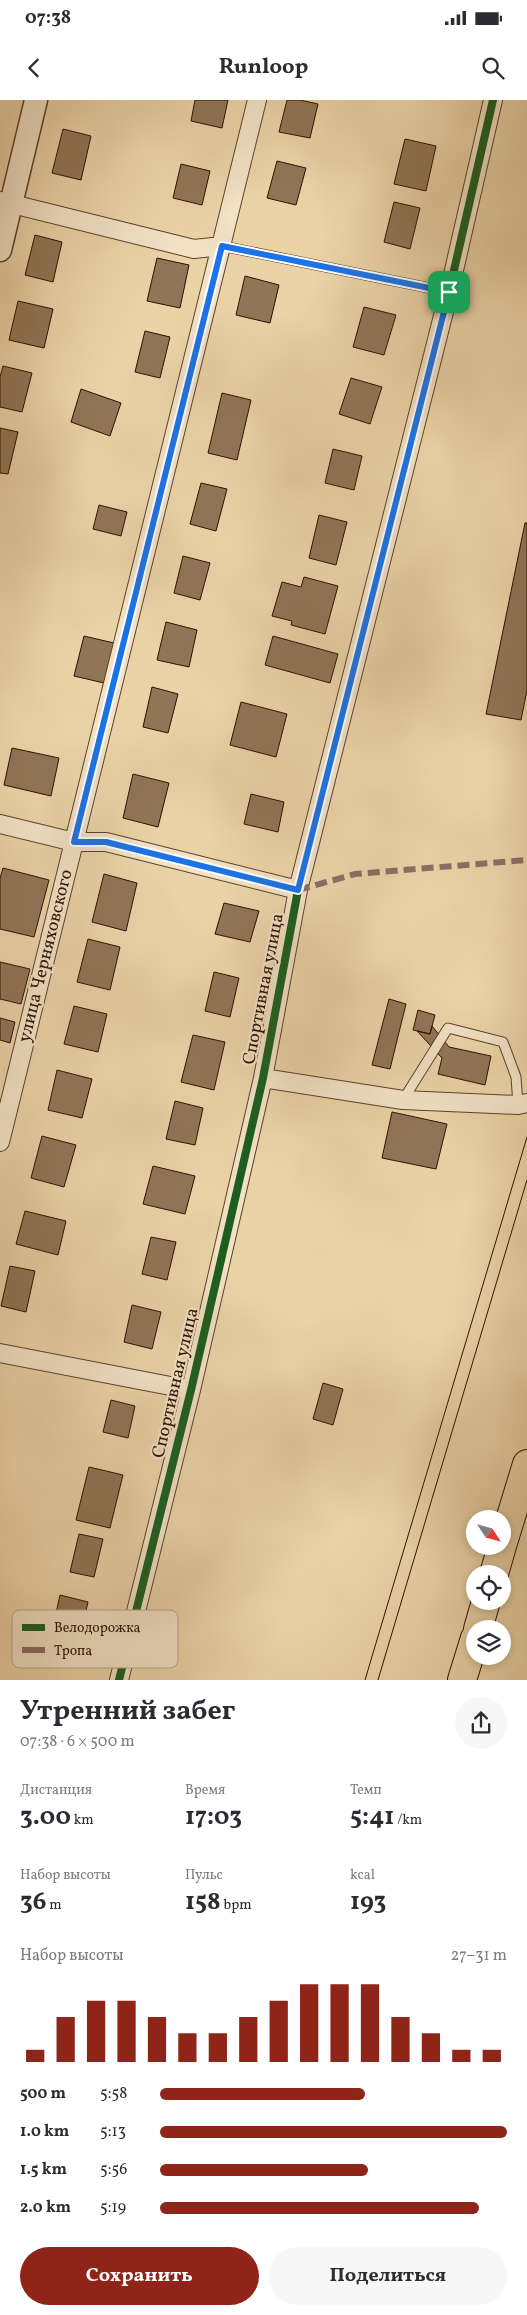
<!DOCTYPE html>
<html lang="ru">
<meta charset="utf-8">
<style>
body{margin:0;font-family:Vollkorn,serif;background:#f7f7f7;color:#2b2b33;height:100vh;display:flex;flex-direction:column;font-size:19px;white-space:nowrap}
*{box-sizing:border-box;margin:0}
p{font-size:16px;color:#7c7c81}
.icon{flex:none;width:28px;height:28px;fill:none;stroke:currentColor;stroke-width:2;stroke-linecap:round;stroke-linejoin:round}
.map{position:relative;height:1580px;overflow:hidden}
.panel{display:flex;flex-direction:column;background:#fff;flex:1}
.panel>*{flex:none}
.needle{width:32px;rotate:126deg}
.buttons{position:absolute;left:466px;top:1410px;display:grid;gap:10px}
.buttons a{display:grid;place-items:center;width:45px;height:45px;border-radius:50%;background:#fff;box-shadow:0 2px 8px #0003;font-size:25px}
.pin{position:absolute;display:grid;place-items:center;width:42px;height:42px;color:#fff;margin:-21px;border-radius:10px;box-shadow:0 2px 8px #0006}
.round{display:grid;place-items:center;flex:none;width:52px;height:52px;border-radius:26px;background:#f7f7f7}
.summary{display:flex;align-items:center;justify-content:space-between;height:85px;padding:0 20px}
h1{font-size:28px;font-weight:700;line-height:38px}
.figures{display:grid;grid-template-columns:repeat(3,1fr);gap:8px;height:85px;padding:5px 20px}
.figures div{display:grid;align-content:center}
.figures b{font-size:25px;font-weight:700}
.figures small{font-size:14px;font-weight:400}
.figures p{font-size:14px}
.chart{height:140px;padding:10px 20px}
.chart p{display:flex;justify-content:space-between}
.chart svg{width:100%;height:90px;margin-top:5px;stroke:#8f2418;stroke-width:6}
.button{display:flex;gap:10px;margin-top:auto;padding:10px 20px}
.button a{flex:1;height:58px;border-radius:30px;background:#8f2418;color:#fff;font-size:20px;font-weight:700;line-height:58px;text-align:center}
.button a+a{background:#f7f7f7;color:#2b2b33}
ul{padding:0 20px;list-style:none;font-size:16px}
li{display:grid;grid-template-columns:80px 60px 1fr;align-items:center;height:38px}
li i{height:12px;border-radius:6px;background:#8f2418}
.status{display:flex;justify-content:space-between;align-items:center;height:35px;padding:0 25px;background:#fff;direction:ltr}
.status svg{height:14px;fill:currentColor}
header{display:flex;justify-content:space-between;align-items:center;height:65px;padding:0 20px;background:#fff;font-size:22px;font-weight:700}
.map>svg:first-child{display:block}
.building{fill:#907557;stroke:#2e1000}
.lines{fill:none;stroke-linecap:round;stroke-linejoin:round}
.service-casing{stroke:#5d412a;stroke-width:11}
.minor-casing{stroke:#5d412a;stroke-width:20}
.tertiary-casing{stroke:#5d412a;stroke-width:25}
.primary-casing{stroke:#2e1000;stroke-width:30}
.service{stroke:#f2e2c6;stroke-width:9}
.minor{stroke:#f2e2c6;stroke-width:18}
.tertiary{stroke:#f2e2c6;stroke-width:22}
.primary{stroke:#ebd3a8;stroke-width:28}
.tram{stroke:#2e1000;stroke-width:1}
.quiet{stroke:#8d6e63;stroke-width:6;stroke-dasharray:12 6;stroke-linecap:butt}
.cycleway-casing{stroke:#f2e2c6;stroke-width:11}
.cycleway{stroke:#1b5e20;stroke-width:8}
.route-casing{stroke:#fff;stroke-width:10}
.route{stroke:#1a73e8;stroke-width:6}
.labels{text-anchor:middle;dominant-baseline:central;stroke-width:4.5;stroke-linejoin:round;paint-order:stroke}
.street-label{font-size:18px;fill:#2e1000;stroke:#f2e2c6}
.key{fill:#f2e2c6;stroke:#b7a38b;stroke-width:1}
.key-label{font-size:14px;fill:#2e1000}
</style>
<div class="status"><b>07:38</b><svg viewBox="0 0 49 12"><path d="M0 12V9h3v3zM5 12V6h3v6zM10 12V3h3v9zM15 12V0h3v12zM26 1h20v11H26zM47 4h2v5h-2z"/></svg></div>
<header><svg class="icon" aria-label="back" viewBox="0 0 24 24"><path d="M15 5l-7 7 7 7"/></svg>Runloop<svg class="icon" aria-label="search" viewBox="0 0 24 24"><circle cx="10" cy="10" r="6"/><path d="M15 15l6 6"/></svg></header>
<div class="map">
<svg width="527" height="1580" viewBox="0 0 527 1580">
<rect width="100%" height="100%" fill="#ebd3a8"/>
<filter id="stains"><feTurbulence type="fractalNoise" baseFrequency=".004" numOctaves="4"/><feColorMatrix values="0 0 0 0 .2 0 0 0 0 .09 0 0 0 0 .02 0 0 0 .5 -.17"/></filter>
<radialGradient id="worn" r=".72"><stop offset=".6" stop-color="#630" stop-opacity="0"/><stop offset="1" stop-color="#630" stop-opacity=".3"/></radialGradient>
<path class="building" d="M195,0H228L222,28L191,21Z
M287,0H300L318,4L310,38L279,32Z
M63,29L91,36L81,80L52,73Z
M405,39L436,46L426,91L394,84Z
M277,61L306,68L296,105L267,98Z
M181,64L210,71L202,105L173,98Z
M394,102L420,108L410,149L384,142Z
M35,135L62,142L53,182L25,175Z
M157,158L189,165L180,208L147,201Z
M245,176L279,185L270,223L236,215Z
M18,201L53,209L44,248L9,240Z
M364,207L396,215L384,255L353,247Z
M145,231L170,237L160,278L135,272Z
M3,266L32,273L22,312L0,307V277Z
M351,278L382,287L370,324L339,314Z
M81,289L121,303L110,336L71,322Z
M222,293L251,300L237,360L208,353Z
M0,328L18,332L8,374L0,373Z
M333,349L362,356L354,390L325,383Z
M201,383L227,389L216,431L190,424Z
M99,405L127,412L121,436L93,429Z
M319,415L347,422L336,465L309,458Z
M525,423H527V590L521,620L486,614Z
M183,456L210,463L200,500L174,493Z
M304,477L338,486L325,534L291,525L292,521L272,516L282,482L301,487Z
M166,522L197,530L189,567L157,560Z
M84,536L114,543L104,583L74,576Z
M273,536L338,554L330,583L265,565Z
M152,587L178,594L168,633L143,627Z
M241,602L287,614L276,657L230,645Z
M12,648L59,658L51,696L4,685Z
M133,674L169,683L158,727L123,718Z
M251,694L284,702L278,732L244,724Z
M3,768L49,780L34,837L0,829V778Z
M104,774L137,783L126,831L92,822Z
M224,803L259,811L250,842L215,834Z
M88,839L120,847L110,890L77,882Z
M0,862L30,869L21,904L0,899Z
M214,872L239,878L230,917L205,911Z
M389,899L406,904L390,969L372,965Z
M74,906L107,914L98,952L64,944Z
M418,910L435,915L430,934L413,930Z
M0,918L15,922L10,943L0,940Z
M432,926L449,947L491,956L485,985L438,974L442,958L417,931L430,934Z
M193,935L225,942L214,990L181,982Z
M57,970L92,979L82,1018L48,1010Z
M175,1001L203,1008L195,1045L166,1039Z
M392,1012L447,1024L436,1069L382,1058Z
M42,1036L76,1045L64,1087L31,1078Z
M153,1066L195,1076L185,1114L143,1104Z
M25,1111L66,1121L58,1155L16,1144Z
M151,1137L176,1142L167,1180L142,1174Z
M10,1166L35,1171L26,1212L1,1206Z
M132,1205L161,1212L152,1249L124,1242Z
M323,1283L343,1289L333,1325L313,1319Z
M111,1300L135,1306L128,1338L103,1332Z
M89,1367L123,1375L110,1428L76,1420Z
M79,1434L103,1439L94,1477L70,1472Z
M60,1495L88,1502L78,1547L50,1540Z"/>
<g class="lines">
<defs>
<path id="service" d="M222,146L449,192
M403,1000L448,928L503,942L516,977L518,1005"/>
<path id="minor" d="M0,101L194,149L222,146
M0,724L74,742H106L298,790
M263,978L403,1000L518,1005L527,1003
M0,1042L257,0
M0,1253L191,1290
M119,1580L191,1290L263,978L298,790L449,192L493,0"/>
<path id="tertiary" d="M0,150L36,0"/>
<path id="primary" d="M502,1446L527,1364
M494,1474L502,1446
M478,1529L486,1501
M462,1580L475,1538"/>
</defs>
<use href="#service" class="service-casing"/>
<use href="#minor" class="minor-casing"/>
<use href="#tertiary" class="tertiary-casing"/>
<use href="#primary" class="primary-casing"/>
<use href="#service" class="service"/>
<use href="#minor" class="minor"/>
<use href="#tertiary" class="tertiary"/>
<use href="#primary" class="primary"/>
<path class="tram" d="M365,1580L527,1037
M378,1580L527,1080"/>
<path class="quiet" d="M298,790L355,774L527,760"/>
<defs>
<path id="cycleway" d="M119,1580L191,1290L263,978L298,790L449,192L493,0"/>
</defs>
<use href="#cycleway" class="cycleway-casing"/>
<use href="#cycleway" class="cycleway"/>
</g>
<g class="lines">
<defs>
<path id="route" d="M222,146L449,192L298,790L106,742H74Z"/>
</defs>
<use href="#route" class="route-casing"/>
<use href="#route" class="route"/>
</g>
<g class="labels">
<g class="street-label">
<text transform="translate(46 856) rotate(-76)">улица Черняховского</text>
<text transform="translate(264 889) rotate(-79)">Спортивная улица</text>
<text transform="translate(176 1283) rotate(-77)">Спортивная улица</text>
</g>
</g>
<rect x="12" y="1510" width="166" height="58" rx="8" class="key"/>
<rect x="22" y="1524" width="23" height="7" fill="#1b5e20"/>
<rect x="22" y="1547" width="23" height="6" fill="#8d6e63"/>
<g class="key-label">
<text x="54" y="1532">Велодорожка</text>
<text x="54" y="1555">Тропа</text>
</g>
<rect width="100%" height="100%" filter="url(#stains)"/>
<rect width="100%" height="100%" fill="url(#worn)"/>
</svg>
<div class="buttons">
<a><svg class="needle" viewBox="-14 -14 28 28"><path d="M0-13l5 13h-10z" fill="#e53935"/><path d="M0 13l5-13h-10z" fill="#7c7c81"/></svg></a>
<a><svg class="icon" aria-label="locate" viewBox="0 0 24 24"><circle cx="12" cy="12" r="6"/><path d="M12 2v4M12 18v4M2 12h4M18 12h4"/></svg></a>
<a><svg class="icon" aria-label="layers" viewBox="0 0 24 24"><path d="M12 4l9 5-9 5-9-5zM3 14l9 5 9-5"/></svg></a>
</div>
<div class="pin" style="left:449px;top:192px;background:#1e9e55"><svg class="icon" aria-label="arrive" viewBox="0 0 24 24"><path d="M6 21V4h12l-3 4 3 4H6"/></svg></div>
</div>
<section class="panel">
<div class="summary"><div><h1>Утренний забег</h1><p>07:38 · 6 × 500 m</p></div><a class="round"><svg class="icon" aria-label="share" viewBox="0 0 24 24"><path d="M12 15V3M7 8l5-5 5 5M5 13v7h14v-7"/></svg></a></div>
<div class="figures">
<div><p>Дистанция</p><b>3.00<small> km</small></b></div>
<div><p>Время</p><b>17:03</b></div>
<div><p>Темп</p><b>5:41<small> /km</small></b></div>
</div>
<div class="figures">
<div><p>Набор высоты</p><b>36<small> m</small></b></div>
<div><p>Пульс</p><b>158<small> bpm</small></b></div>
<div><p>kcal</p><b>193</b></div>
</div>
<div class="chart"><p><span>Набор высоты</span>27–31 m</p>
<svg viewBox="0 0 160 44" preserveAspectRatio="none"><path d="M5 44V38M15 44V22M25 44V14M35 44V14M45 44V22M55 44V30M65 44V30M75 44V22M85 44V14M95 44V6M105 44V6M115 44V6M125 44V22M135 44V30M145 44V38M155 44V38"/></svg>
</div>
<ul>
<li><b>500 m</b>5:58<i style="width:59%"></i></li>
<li><b>1.0 km</b>5:13<i style="width:100%"></i></li>
<li><b>1.5 km</b>5:56<i style="width:60%"></i></li>
<li><b>2.0 km</b>5:19<i style="width:92%"></i></li>
</ul>
<div class="button"><a>Сохранить</a><a>Поделиться</a></div>
</section>
